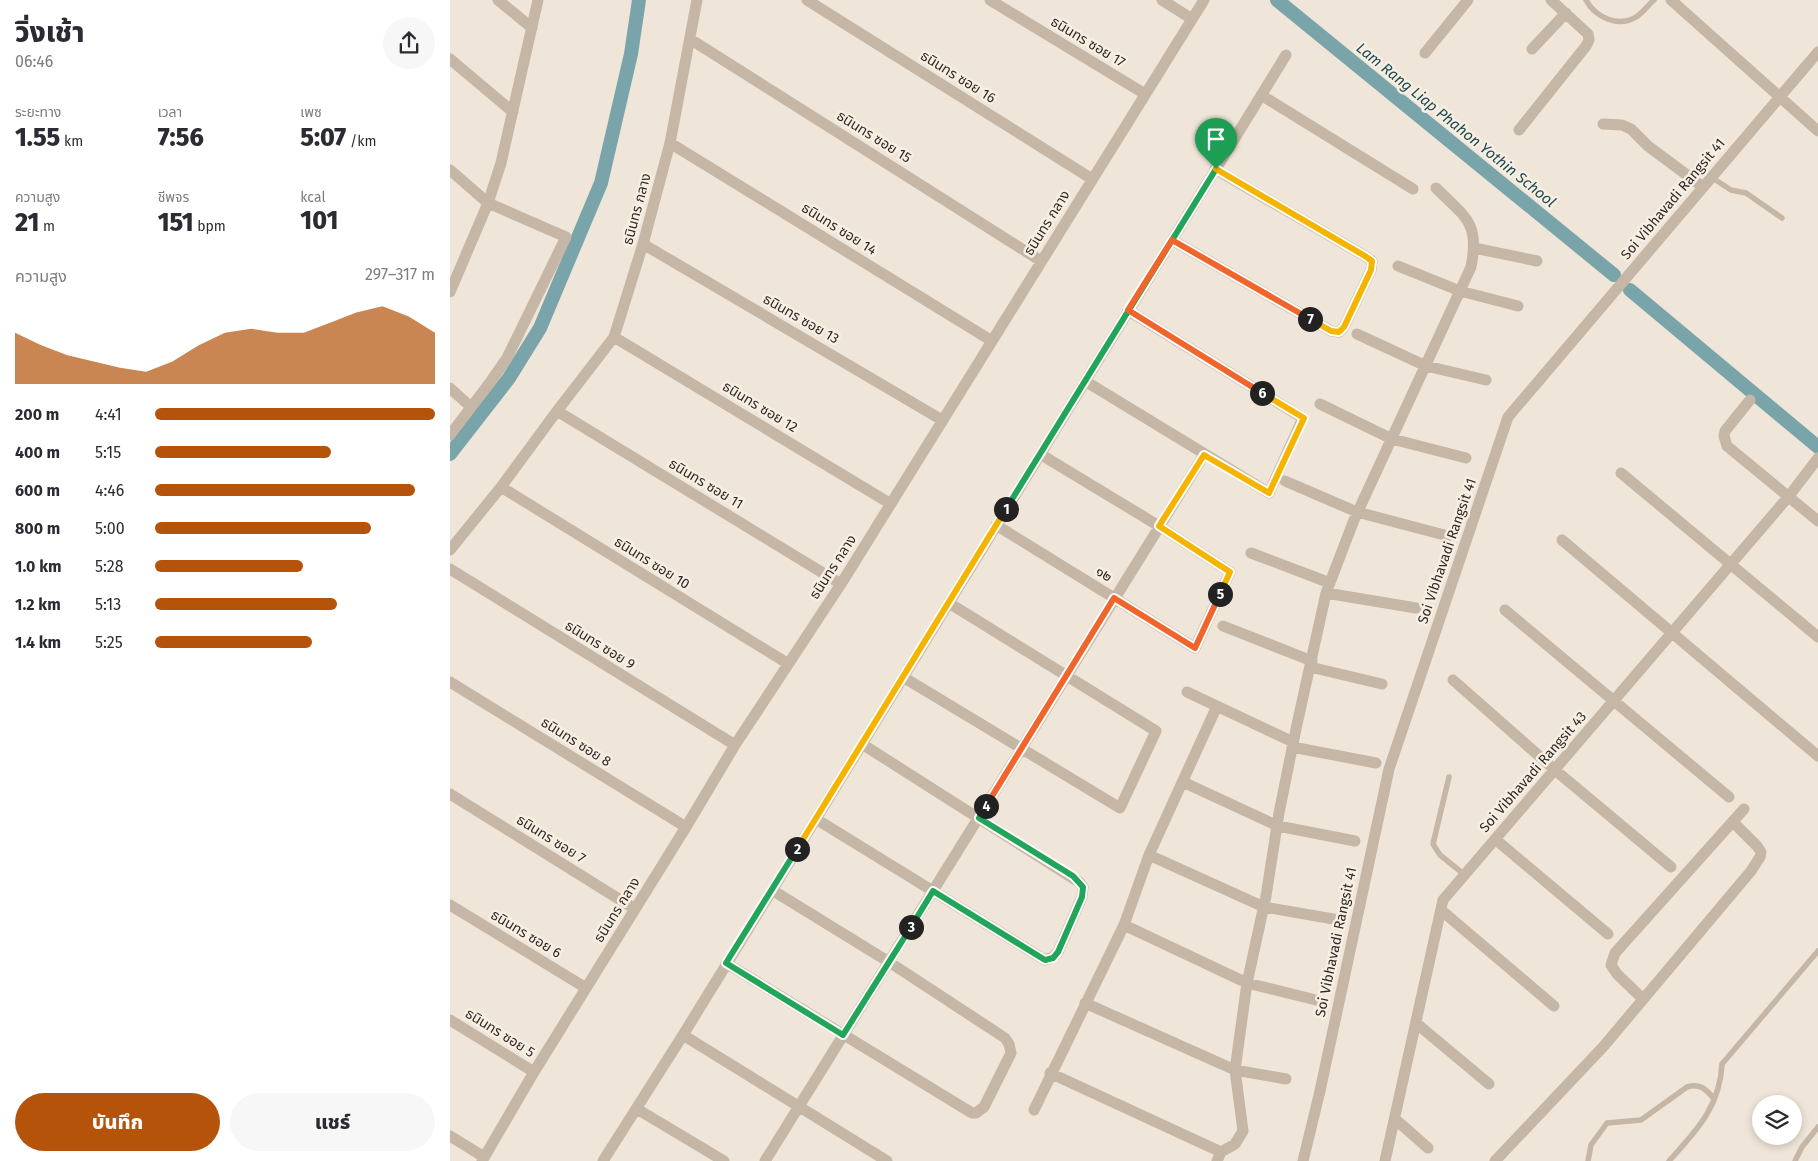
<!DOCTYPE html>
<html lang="th">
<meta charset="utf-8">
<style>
body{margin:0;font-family:"Fira Sans","Noto Sans Thai",sans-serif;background:#f7f7f7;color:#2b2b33;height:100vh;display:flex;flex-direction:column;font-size:19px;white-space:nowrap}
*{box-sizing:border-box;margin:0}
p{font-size:16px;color:#7c7c81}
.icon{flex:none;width:28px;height:28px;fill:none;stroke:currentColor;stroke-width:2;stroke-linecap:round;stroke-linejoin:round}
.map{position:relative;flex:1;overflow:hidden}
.drawer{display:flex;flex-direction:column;background:#fff;width:450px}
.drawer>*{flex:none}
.tools{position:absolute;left:1302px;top:1095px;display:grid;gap:10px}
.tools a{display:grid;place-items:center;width:50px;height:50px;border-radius:50%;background:#fff;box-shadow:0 2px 8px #0003;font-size:25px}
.pin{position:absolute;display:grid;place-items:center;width:42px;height:42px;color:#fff;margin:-51px -21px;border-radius:50% 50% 50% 0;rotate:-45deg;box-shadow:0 0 5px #0007}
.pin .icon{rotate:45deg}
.km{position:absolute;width:25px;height:25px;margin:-12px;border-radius:50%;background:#222;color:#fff;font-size:14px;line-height:25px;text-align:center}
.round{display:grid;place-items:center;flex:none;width:52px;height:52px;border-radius:26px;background:#f7f7f7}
.summary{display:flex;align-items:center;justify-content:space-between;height:85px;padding:0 15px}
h1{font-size:28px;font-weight:800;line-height:38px}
.metrics{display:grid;grid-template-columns:repeat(3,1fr);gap:8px;height:85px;padding:5px 15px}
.metrics div{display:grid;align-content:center}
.metrics b{font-size:25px;font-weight:800}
.metrics small{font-size:14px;font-weight:400}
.metrics p{font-size:14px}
.chart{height:140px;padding:10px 15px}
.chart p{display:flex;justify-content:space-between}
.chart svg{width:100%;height:90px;margin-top:5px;fill:#b45309;opacity:.7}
.cta{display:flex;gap:10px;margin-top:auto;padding:10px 15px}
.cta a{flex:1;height:58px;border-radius:30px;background:#b45309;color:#fff;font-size:20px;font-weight:800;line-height:58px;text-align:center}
.cta a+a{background:#f7f7f7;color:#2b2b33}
ul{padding:0 15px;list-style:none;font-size:16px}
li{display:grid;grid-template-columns:80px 60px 1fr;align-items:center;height:38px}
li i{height:12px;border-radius:6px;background:#b45309}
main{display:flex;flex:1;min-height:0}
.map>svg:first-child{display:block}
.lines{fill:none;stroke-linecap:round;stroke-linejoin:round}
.canal{stroke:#79a5aa;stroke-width:14}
.service{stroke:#c6b6a5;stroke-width:5.5}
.minor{stroke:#c6b6a5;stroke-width:11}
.split-1-casing{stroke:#fff;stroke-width:10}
.split-2-casing{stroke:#fff;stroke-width:10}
.split-3-casing{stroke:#fff;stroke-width:10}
.split-4-casing{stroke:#fff;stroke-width:10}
.split-5-casing{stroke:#fff;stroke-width:10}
.split-6-casing{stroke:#fff;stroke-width:10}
.split-7-casing{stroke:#fff;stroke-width:10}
.split-8-casing{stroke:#fff;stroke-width:10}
.split-1{stroke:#22a559;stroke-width:6}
.split-2{stroke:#f5b400;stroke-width:6}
.split-3{stroke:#22a559;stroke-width:6}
.split-4{stroke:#22a559;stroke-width:6}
.split-5{stroke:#f0652b;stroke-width:6}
.split-6{stroke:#f5b400;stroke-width:6}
.split-7{stroke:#f0652b;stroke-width:6}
.split-8{stroke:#f5b400;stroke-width:6}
.labels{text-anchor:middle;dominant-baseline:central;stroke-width:5;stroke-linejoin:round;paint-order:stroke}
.street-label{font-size:14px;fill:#322a26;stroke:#f7efe3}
.water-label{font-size:15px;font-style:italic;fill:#1e4a50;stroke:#f7efe3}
</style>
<main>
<section class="drawer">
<div class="summary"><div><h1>วิ่งเช้า</h1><p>06:46</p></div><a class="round"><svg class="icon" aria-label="share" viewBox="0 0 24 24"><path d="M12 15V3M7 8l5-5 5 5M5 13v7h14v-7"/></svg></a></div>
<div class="metrics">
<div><p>ระยะทาง</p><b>1.55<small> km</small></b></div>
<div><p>เวลา</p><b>7:56</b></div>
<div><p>เพซ</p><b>5:07<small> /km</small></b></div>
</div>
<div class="metrics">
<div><p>ความสูง</p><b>21<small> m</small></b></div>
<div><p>ชีพจร</p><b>151<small> bpm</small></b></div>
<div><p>kcal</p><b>101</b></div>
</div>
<div class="chart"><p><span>ความสูง</span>297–317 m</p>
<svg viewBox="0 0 160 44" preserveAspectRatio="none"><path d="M0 44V19L10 25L20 30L30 33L40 36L50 38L60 33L70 25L80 19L90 17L100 19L110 19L120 14L130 9L140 6L150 11L160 19V44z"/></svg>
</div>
<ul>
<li><b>200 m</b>4:41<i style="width:100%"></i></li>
<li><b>400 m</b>5:15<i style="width:63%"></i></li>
<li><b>600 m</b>4:46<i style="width:93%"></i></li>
<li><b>800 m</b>5:00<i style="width:77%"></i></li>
<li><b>1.0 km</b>5:28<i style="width:53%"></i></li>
<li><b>1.2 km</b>5:13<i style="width:65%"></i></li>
<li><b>1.4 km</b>5:25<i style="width:56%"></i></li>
</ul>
<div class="cta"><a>บันทึก</a><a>แชร์</a></div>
</section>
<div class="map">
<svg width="1368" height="1161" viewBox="0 0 1368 1161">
<rect width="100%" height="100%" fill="#efe5d8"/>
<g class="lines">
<path class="canal" d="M827,0L1164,275
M1180,290L1368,447
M0,454L59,378L90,328L151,183L181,54L189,0"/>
<path class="service" d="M1136,0C1145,17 1168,28 1186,17C1193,13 1198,5 1204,0
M1261,177L1281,190L1296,193L1332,218
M999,777L983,844L990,855L1015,875
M1138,1161L1141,1145L1157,1123L1191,1120L1237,1087C1250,1083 1256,1089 1264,1099
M1219,1161C1246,1131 1270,1107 1272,1064L1368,951
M1345,1161L1352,1147L1368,1127"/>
<path class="minor" d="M48,0L82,28
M357,0L642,179
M540,0L695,94
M712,0L742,19
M1221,0L1368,131
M240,39L591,261
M1082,49L1116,13
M975,53L1018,0
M0,59L63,112
M811,95L963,189
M1153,124L1172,125L1181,129L1198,146L1253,187
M1069,130L1136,46L1139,40L1138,34L1101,0
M220,143L542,341
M0,170L38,203L116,237L57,358L41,381L0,435
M722,240L881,331L889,332L894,327L921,270L922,261L915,256L765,169
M193,244L492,420
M1024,248L1087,261
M948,266L1010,291L1068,306
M0,292L38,203L51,163L88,0
M907,334L976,366L1036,380
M164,337L441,504
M635,381L819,493L853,418L679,311
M0,388L21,407
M1300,400L1275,431L1274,436L1277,446L1368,521
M870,404L942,439L1016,458
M107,411L391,584
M1171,473L1368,637
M835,481L907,512L998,536
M51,487L337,663
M546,525L745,648L780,572L709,526L590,454
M1112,540L1368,756
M0,550L51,487L107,411L164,337L193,244L220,143L247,0
M801,553L880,583
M0,569L285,745
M876,593L966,608
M1055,610L1279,797
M773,626L862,661
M860,667L932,684
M453,677L670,808L706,731L499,603
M1003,680L1105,770L1221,867
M0,682L236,827
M737,692L843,742
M842,747L926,763
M733,782L828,826L905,841
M0,794L185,909
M366,819L595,960L603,957L608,952L632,897L633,887L629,882L412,744
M1045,839L1158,934
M699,855L814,907L889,920
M0,905L136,988
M991,910L1104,1006
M674,925L797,983L866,1000
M276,963L522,1113H526L534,1107L561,1053L559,1044L555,1038L439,962L322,890
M1193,999L1167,974L1161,965L1165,953L1294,809
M635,1003L785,1070L836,1079
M0,1020L84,1072
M966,1023L1039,1084
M233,1035L437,1161
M600,1073L771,1152
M187,1109L274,1161
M584,1110L674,925L699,855L767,706
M945,1119L978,1148
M0,1136L34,1157
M32,1161L84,1072L236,827L285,745L391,584L754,0
M153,1161L233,1035L836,55
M315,1161L754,455
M767,1161L771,1152L785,1144L793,1131L785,1070L797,983L816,896L829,813L846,729L876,593L904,520L1021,267C1030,222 1015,217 986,188
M853,1161L870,1091L939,769L1058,417L1368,52
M935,1161L993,900L1339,496L1368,458
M1045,1161L1153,1047L1301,871L1310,857L1311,852L1307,846L1283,822"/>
</g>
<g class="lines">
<defs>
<path id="split-1" d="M556,509L766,169"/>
<path id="split-2" d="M347,849L556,509"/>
<path id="split-3" d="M347,849L276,963L393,1035L461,927"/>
<path id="split-4" d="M461,927L483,891L595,960L603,958L608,952L632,897L633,887L623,876L529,818L536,806"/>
<path id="split-5" d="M536,806L664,598L745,648L770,594"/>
<path id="split-6" d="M770,594L780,572L709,526L754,455L819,493L854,418L812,393"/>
<path id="split-7" d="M812,393L678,310L722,240L860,319"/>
<path id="split-8" d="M766,169L915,256L922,261L921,270L894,327L889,332L881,331L860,319"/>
</defs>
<use href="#split-1" class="split-1-casing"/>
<use href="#split-2" class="split-2-casing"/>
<use href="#split-3" class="split-3-casing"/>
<use href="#split-4" class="split-4-casing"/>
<use href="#split-5" class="split-5-casing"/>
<use href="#split-6" class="split-6-casing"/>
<use href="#split-7" class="split-7-casing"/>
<use href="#split-8" class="split-8-casing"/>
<use href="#split-1" class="split-1"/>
<use href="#split-2" class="split-2"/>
<use href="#split-3" class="split-3"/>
<use href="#split-4" class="split-4"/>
<use href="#split-5" class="split-5"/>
<use href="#split-6" class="split-6"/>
<use href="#split-7" class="split-7"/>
<use href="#split-8" class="split-8"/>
</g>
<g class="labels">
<g class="street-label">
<text transform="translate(638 42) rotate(31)">ธนินทร ซอย 17</text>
<text transform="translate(508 77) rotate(32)">ธนินทร ซอย 16</text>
<text transform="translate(424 137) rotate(32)">ธนินทร ซอย 15</text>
<text transform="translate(1223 199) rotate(-50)">Soi Vibhavadi Rangsit 41</text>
<text transform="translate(187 209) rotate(-75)">ธนินทร กลาง</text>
<text transform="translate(597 223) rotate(-58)">ธนินทร กลาง</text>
<text transform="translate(389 229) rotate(32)">ธนินทร ซอย 14</text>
<text transform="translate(351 319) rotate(30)">ธนินทร ซอย 13</text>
<text transform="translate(310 407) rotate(31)">ธนินทร ซอย 12</text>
<text transform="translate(256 484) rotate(31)">ธนินทร ซอย 11</text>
<text transform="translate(997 551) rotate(-71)">Soi Vibhavadi Rangsit 41</text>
<text transform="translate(202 563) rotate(32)">ธนินทร ซอย 10</text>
<text transform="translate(383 567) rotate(-57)">ธนินทร กลาง</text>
<text transform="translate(654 574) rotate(32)">๑๒</text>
<text transform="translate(150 645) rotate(32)">ธนินทร ซอย 9</text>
<text transform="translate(126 742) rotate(32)">ธนินทร ซอย 8</text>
<text transform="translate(1083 772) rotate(-49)">Soi Vibhavadi Rangsit 43</text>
<text transform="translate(101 839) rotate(32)">ธนินทร ซอย 7</text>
<text transform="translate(167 910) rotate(-58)">ธนินทร กลาง</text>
<text transform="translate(76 934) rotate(31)">ธนินทร ซอย 6</text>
<text transform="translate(886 942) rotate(-78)">Soi Vibhavadi Rangsit 41</text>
<text transform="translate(50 1033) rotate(32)">ธนินทร ซอย 5</text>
</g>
<g class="water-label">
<text transform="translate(1006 125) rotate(39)">Lam Rang Liap Phahon Yothin School</text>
</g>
</g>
</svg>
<div class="tools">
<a><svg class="icon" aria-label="layers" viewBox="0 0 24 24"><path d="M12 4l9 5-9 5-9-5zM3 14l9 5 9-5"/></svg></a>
</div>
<div class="pin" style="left:766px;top:169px;background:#1e9e55"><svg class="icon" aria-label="arrive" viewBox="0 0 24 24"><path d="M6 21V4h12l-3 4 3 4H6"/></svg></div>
<b class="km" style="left:556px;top:509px">1</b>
<b class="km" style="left:347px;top:849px">2</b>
<b class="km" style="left:461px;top:927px">3</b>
<b class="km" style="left:536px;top:806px">4</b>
<b class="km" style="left:770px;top:594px">5</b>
<b class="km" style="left:812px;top:393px">6</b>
<b class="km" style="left:860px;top:319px">7</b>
</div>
</main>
